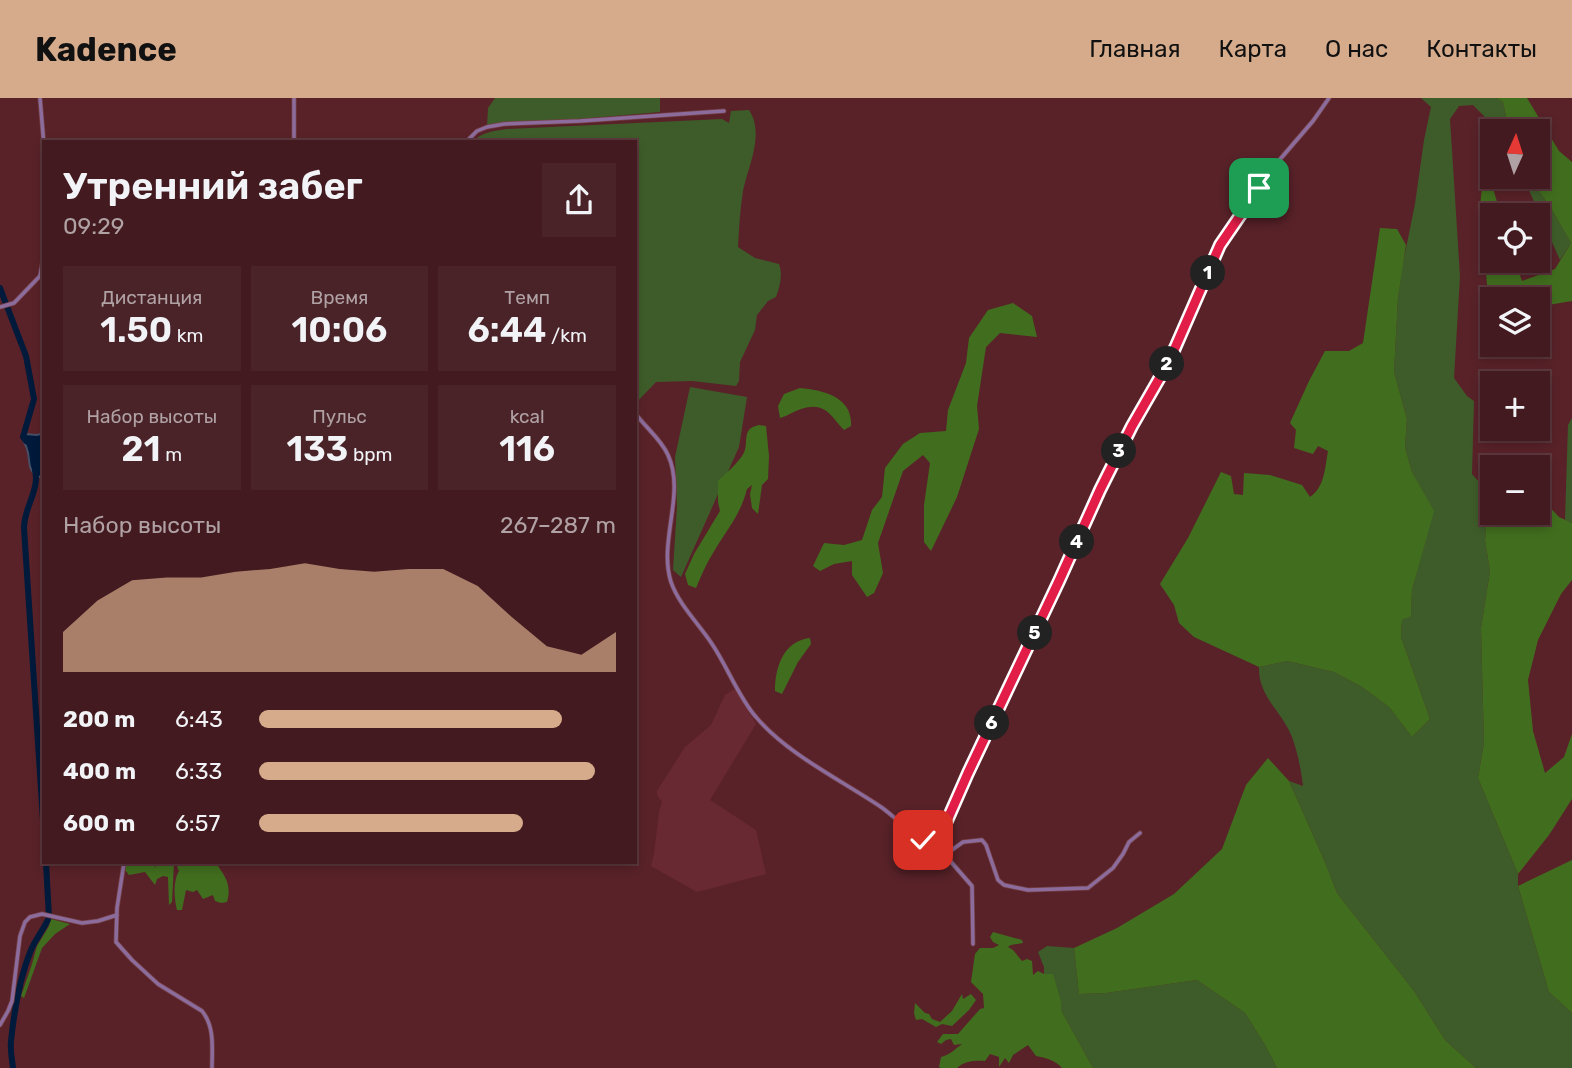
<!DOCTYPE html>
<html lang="ru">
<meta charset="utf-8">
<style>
body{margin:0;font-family:Rubik,sans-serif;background:#4a2328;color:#f1f3f6;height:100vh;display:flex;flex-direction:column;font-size:26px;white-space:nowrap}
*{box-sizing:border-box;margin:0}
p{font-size:23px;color:#afa1a4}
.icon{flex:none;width:38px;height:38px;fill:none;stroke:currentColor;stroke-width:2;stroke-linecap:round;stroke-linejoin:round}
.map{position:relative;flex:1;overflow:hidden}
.drawer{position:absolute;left:42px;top:42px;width:595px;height:724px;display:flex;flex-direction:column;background:#431a1f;border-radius:0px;box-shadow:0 4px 10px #0003,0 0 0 2px #5b383d}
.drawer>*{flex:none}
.needle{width:46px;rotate:3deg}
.tools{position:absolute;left:1480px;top:21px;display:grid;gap:14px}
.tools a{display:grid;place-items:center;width:70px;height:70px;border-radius:0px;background:#431a1f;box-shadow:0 4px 10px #0003,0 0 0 2px #5b383d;font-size:35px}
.pin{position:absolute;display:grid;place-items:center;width:60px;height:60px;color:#fff;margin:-30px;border-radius:14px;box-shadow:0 4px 10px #0006}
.km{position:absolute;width:35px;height:35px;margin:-18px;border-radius:50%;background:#222;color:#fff;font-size:19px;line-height:35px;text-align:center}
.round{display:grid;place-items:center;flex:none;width:74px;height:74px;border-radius:0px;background:#4a2328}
.summary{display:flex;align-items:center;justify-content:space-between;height:119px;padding:0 21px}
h1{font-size:38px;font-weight:600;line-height:52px}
.metrics{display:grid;grid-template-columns:repeat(3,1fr);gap:10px;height:119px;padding:7px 21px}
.metrics div{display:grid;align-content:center;border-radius:0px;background:#4a2328;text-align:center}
.metrics b{font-size:35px;font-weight:600}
.metrics small{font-size:19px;font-weight:400}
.metrics p{font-size:19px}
.chart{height:196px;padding:14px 21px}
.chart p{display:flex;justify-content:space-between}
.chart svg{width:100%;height:126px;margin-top:7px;fill:#d6ab8b;opacity:.7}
ul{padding:0 21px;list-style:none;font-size:23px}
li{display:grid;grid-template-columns:112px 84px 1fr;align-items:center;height:52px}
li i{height:18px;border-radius:9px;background:#d6ab8b}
header{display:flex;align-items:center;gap:42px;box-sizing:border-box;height:98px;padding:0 35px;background:#d6ab8b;color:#111}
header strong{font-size:33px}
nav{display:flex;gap:38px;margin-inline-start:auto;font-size:24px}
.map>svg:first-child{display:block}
.built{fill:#682932}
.green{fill:#3e5c29}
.forest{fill:#416e1e}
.water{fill:#001a3b;stroke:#474f66;stroke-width:2}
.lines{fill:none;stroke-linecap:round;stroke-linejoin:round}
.river{stroke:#001a3b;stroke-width:6}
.tertiary-casing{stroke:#744046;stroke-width:5}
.tertiary{stroke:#8c6c9c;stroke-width:3.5}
.route-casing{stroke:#fff;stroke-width:14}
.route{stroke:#e11d48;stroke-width:9}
</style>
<header>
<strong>Kadence</strong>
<nav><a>Главная</a><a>Карта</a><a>О нас</a><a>Контакты</a></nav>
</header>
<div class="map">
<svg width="1572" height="970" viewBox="0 0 1572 970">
<rect width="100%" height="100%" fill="#592229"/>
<path class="built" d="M735,591L756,626L710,702L756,732L766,776L697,794L651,768L654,756L659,714L662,704L657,697V693L685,649L711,627L725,597Z"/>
<path class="green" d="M495,0H660V14L487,29L488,10Z
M1421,0H1496L1503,4L1509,33H1493V39L1484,18L1473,7L1459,8L1450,21L1460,178L1454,280L1467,298L1474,303L1472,376L1489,395L1485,442L1490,473L1481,530L1484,645L1478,680L1518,776V788L1549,894L1572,915V970H1476L1445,942L1414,893L1337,795L1325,764L1289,683L1303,688C1301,672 1298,655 1292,639C1282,613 1258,599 1259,569L1287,563L1334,574L1362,589L1389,609L1412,639L1430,621L1401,539L1402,522L1411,517L1412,492L1433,413L1412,374L1405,349L1407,321L1394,274L1398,200L1402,170L1415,106L1424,42L1431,9Z
M749,12C765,36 748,68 743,93C740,112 739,130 738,149L755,160L779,166C783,177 780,188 776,199L768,203L757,217L755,232L740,264L739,283L736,288L692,283L656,284L635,306V44H472C482,34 494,33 507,31L722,21L729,25L731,13Z
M1513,79H1528L1549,107L1571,145L1560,162L1528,90Z
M690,289L747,299L739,349L681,479L673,472L677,408L675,359Z
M1572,320V425L1565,422L1568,327Z
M1047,848L1074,850L1079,896L1106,895L1197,882L1245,915L1265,947L1277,970H1093L1061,912V904L1044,876V869L1038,854Z"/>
<path class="forest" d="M1496,0H1527L1559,53L1572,64V203L1542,208L1538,214V201H1493V219L1487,186L1480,108L1485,64L1501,117H1493V163H1515L1522,183L1555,171L1571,145L1549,107L1528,79H1538V33H1509L1503,4Z
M1380,130L1397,131L1406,147L1398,200L1394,274L1407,321L1405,349L1412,374L1434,413L1412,492L1411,518L1402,522L1401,539L1430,621L1412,639L1389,609L1362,589L1334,574L1287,563L1259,569L1194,539L1179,525L1174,507L1160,486L1188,440L1221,374L1231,378L1234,396L1243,397L1244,375L1270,377L1302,387L1310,399C1325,389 1325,369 1328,353L1318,348L1313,356L1294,350L1296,332L1290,325L1309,283L1325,253H1349L1363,245Z
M1013,205L1032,218L1037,239L1000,235L986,249L977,308L979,331L957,399L931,453L924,444V407L930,365L923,357L903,373L878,445L883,475L874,495L867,499L852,477V463L834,466L820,473L813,468L824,445L844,447L862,442L872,412L882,399L885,370L903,346L920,335L946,333L948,312L966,265L969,240L988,212Z
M800,290C823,292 853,299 851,328L844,332C830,317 825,303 801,311C794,313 788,318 780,320L778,308L784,296Z
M759,327L766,328L769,358L768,381L762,387L758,416L752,410L750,396L752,387L747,391C740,418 727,431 713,455C706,466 701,478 696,490L688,487L685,476L694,456L720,413L718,404V383C726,375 736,367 742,358C751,346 739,331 759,327Z
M1491,364L1501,369H1493V415H1538V397L1559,419L1572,425V482L1561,496L1538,542L1528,582L1533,633L1545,675L1564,659L1572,636V701L1549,737L1518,776L1478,680L1484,645L1481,530L1490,473L1485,442Z
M810,540L811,546L798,564L782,596L775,593C775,570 783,543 810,540Z
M1268,660L1289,683L1325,764L1337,795L1414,893L1445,942L1476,970H1277L1265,947L1245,915L1197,882L1106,895L1079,896L1074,850L1117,830L1174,796L1222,751L1246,687Z
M1572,762V915L1549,894L1518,788Z
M127,765H154L155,770L156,765H174L172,804L169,807L168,779L163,778L157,781L155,787L145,774L129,777L125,772Z
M181,765H216C225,778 232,787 227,804L221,805L215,803L213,797L203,801L197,792L193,794L186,792L182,812H177C174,801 173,783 179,773L177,769Z
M51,821L70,826L55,836L42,850L24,900L21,898L32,866L37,848L49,828Z
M993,834L1022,842L1023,845L1011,847L1008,849L1013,852L1022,863L1027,861L1032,863L1033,877L1038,873L1044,876H1053L1061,904V912L1093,970H1062C1055,962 1046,960 1036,958L1028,947L1013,957L1009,965L1005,960L999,969V959L990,956L985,963C976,962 964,963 957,970H941L939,969L941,959C950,957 955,951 962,946L954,947L951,941L946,942L941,946L937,944L943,936H958L980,911L984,910L983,896L971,884L975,856L980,850H993L999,847L993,844L990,839Z
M962,896L963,901L971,896L976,902L969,912L952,928L942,926L936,929L922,921L916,922L914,915L915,905L925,915L929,916L932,921L940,924L952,913Z"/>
<path class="water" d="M44,335V377L39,379C26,372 31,363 27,351C26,347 23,343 22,339L25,336L37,337Z"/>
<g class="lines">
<path class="river" d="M0,190L26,258L34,301L23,339L26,343
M35,372C40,392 24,409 24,430L44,737
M13,970C12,961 10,951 11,943C14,914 20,879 31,852C36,840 45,830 49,819L46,765"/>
<defs>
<path id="tertiary" d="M40,0L44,48
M294,0V44
M466,44L477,33L487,29L504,26L580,23L724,13
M0,209L14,205L40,178L44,156
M635,315C645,329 661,341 668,357C686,396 658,443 671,484C679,507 699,526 712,546C727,568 739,600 756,619C787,656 841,682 881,709C891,716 900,725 910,733C922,741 934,749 945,757L963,744L982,742L986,747L998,782L1004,787L1028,792L1088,790L1113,770L1123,756L1129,744L1140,735
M935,750L968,675L1059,483L1100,392L1132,328L1163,274L1175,250L1220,147L1276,66L1313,23L1329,0
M945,757L972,788L973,846
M124,765L117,810L116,844L132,862L158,886L202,913C215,929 212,950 212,970
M0,927L8,913L12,903L20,838L25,824L30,819L42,816L82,825L98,823L117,817"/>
</defs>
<use href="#tertiary" class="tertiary-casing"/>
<use href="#tertiary" class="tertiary"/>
</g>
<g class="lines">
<defs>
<path id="route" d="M923,742L935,750L968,675L1059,483L1100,392L1132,328L1163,274L1175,250L1220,147L1259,90"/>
</defs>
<use href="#route" class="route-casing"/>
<use href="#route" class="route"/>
</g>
</svg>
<div class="tools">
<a><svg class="needle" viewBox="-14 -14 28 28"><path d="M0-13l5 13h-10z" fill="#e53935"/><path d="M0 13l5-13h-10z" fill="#afa1a4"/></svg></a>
<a><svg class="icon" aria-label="locate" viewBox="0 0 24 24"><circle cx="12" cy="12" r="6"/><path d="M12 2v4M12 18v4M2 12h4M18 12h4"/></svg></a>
<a><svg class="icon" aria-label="layers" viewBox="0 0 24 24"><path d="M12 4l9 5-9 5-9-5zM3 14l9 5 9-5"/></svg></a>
<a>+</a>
<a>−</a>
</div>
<div class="pin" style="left:1259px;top:90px;background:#1e9e55"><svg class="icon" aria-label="arrive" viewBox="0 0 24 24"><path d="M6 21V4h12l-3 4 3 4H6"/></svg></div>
<div class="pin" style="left:923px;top:742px;background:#d93025"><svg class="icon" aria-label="check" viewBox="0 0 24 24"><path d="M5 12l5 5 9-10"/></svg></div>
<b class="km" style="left:1208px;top:175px">1</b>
<b class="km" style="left:1167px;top:266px">2</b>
<b class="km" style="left:1119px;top:353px">3</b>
<b class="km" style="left:1077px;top:444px">4</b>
<b class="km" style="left:1035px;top:535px">5</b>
<b class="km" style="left:992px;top:625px">6</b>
<section class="drawer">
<div class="summary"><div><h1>Утренний забег</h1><p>09:29</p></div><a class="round"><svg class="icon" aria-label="share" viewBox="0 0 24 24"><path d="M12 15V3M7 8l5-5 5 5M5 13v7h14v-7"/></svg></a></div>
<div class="metrics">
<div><p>Дистанция</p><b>1.50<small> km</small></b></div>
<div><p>Время</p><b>10:06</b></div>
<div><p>Темп</p><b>6:44<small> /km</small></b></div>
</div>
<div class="metrics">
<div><p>Набор высоты</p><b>21<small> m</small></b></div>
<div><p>Пульс</p><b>133<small> bpm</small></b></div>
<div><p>kcal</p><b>116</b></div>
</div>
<div class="chart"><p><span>Набор высоты</span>267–287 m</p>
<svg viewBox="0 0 160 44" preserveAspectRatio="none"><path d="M0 44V30L10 19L20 12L30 11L40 11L50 9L60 8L70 6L80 8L90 9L100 8L110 8L120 14L130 25L140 35L150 38L160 30V44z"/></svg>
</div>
<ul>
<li><b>200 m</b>6:43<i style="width:85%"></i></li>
<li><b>400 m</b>6:33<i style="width:94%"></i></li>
<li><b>600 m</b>6:57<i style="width:74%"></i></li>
</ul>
</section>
</div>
